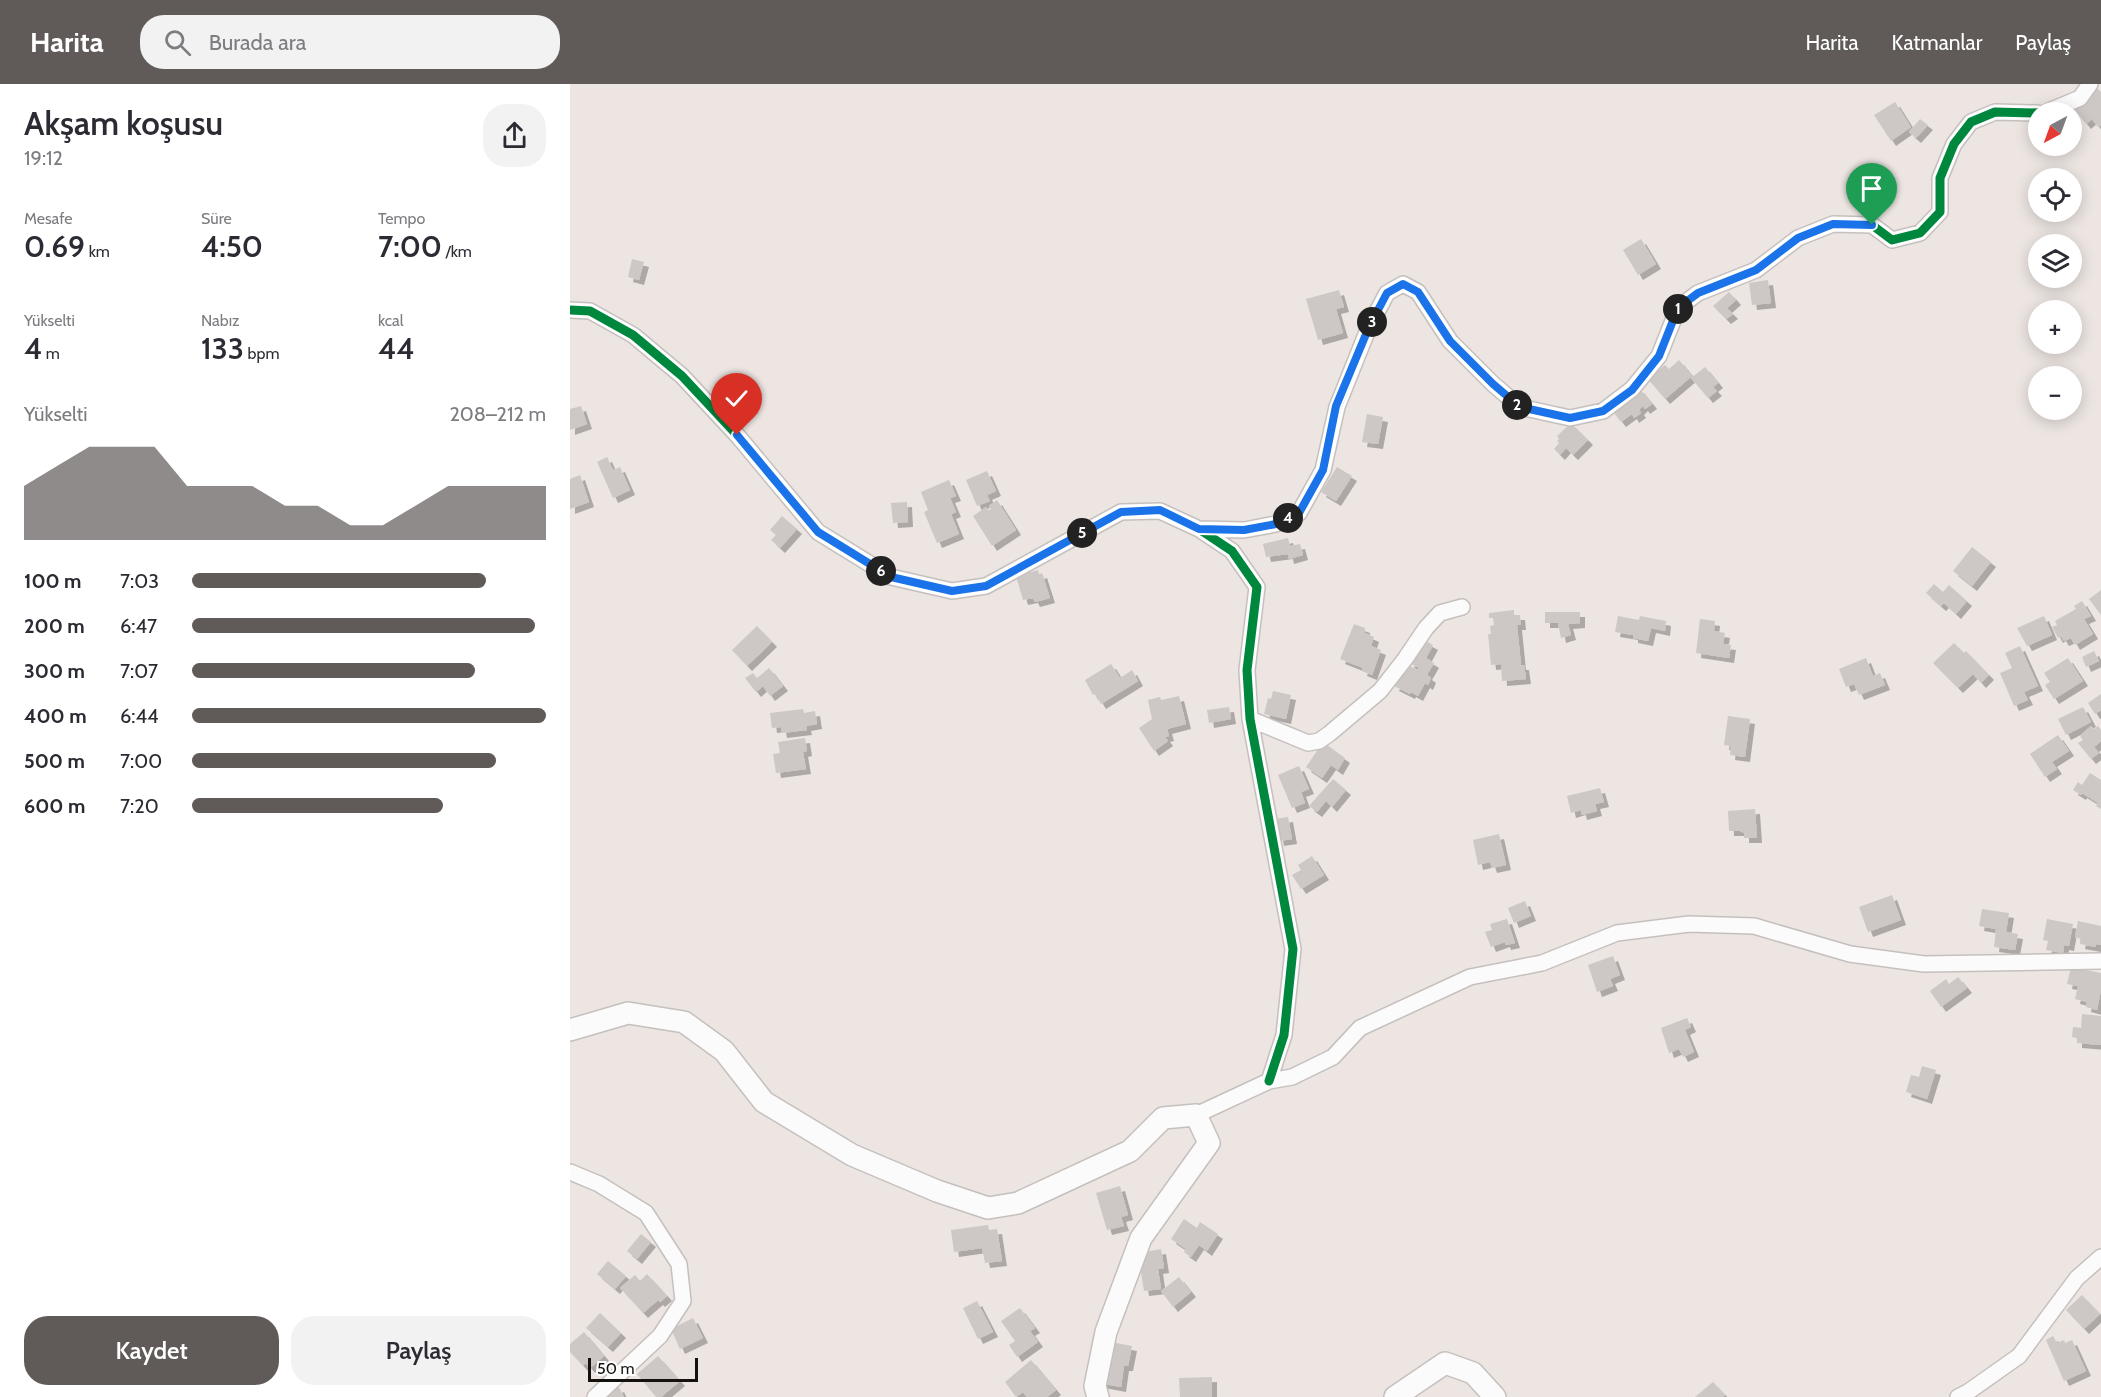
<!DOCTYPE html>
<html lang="tr">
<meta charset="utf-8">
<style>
body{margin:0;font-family:Cabin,sans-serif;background:#f2f2f3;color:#2b2b33;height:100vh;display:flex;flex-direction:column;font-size:22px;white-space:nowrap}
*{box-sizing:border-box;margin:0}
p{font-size:20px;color:#7c7c81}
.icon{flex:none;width:33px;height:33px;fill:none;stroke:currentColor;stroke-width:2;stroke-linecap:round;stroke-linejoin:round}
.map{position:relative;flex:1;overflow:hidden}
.drawer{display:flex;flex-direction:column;background:#fff;width:570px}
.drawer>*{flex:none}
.needle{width:39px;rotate:221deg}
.buttons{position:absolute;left:1458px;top:18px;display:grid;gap:12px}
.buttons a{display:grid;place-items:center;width:54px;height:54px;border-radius:50%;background:#fff;box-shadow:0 3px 15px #0003;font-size:30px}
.scale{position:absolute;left:18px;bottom:15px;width:110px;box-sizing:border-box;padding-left:6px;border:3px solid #15110f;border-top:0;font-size:16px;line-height:21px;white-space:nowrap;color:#15110f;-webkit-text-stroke:4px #fff;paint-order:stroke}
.pin{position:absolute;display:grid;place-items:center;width:51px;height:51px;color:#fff;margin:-62px -26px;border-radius:50% 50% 50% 0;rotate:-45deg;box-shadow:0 0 6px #0007}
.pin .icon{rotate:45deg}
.km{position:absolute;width:30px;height:30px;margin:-15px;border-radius:50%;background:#222;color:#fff;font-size:16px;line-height:30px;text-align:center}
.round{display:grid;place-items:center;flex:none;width:63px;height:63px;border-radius:24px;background:#f2f2f3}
.overview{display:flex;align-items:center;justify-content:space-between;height:102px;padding:0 24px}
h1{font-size:33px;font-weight:600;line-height:45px}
.stats{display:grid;grid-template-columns:repeat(3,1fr);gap:9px;height:102px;padding:6px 24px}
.stats div{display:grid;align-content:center}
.stats b{font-size:30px;font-weight:600}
.stats small{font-size:16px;font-weight:400}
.stats p{font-size:16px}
.chart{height:168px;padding:12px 24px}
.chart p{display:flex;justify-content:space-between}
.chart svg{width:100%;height:108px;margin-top:6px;fill:#605b59;opacity:.7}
.button{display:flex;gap:12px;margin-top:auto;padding:12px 24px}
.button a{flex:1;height:69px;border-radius:24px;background:#605b59;color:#fff;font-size:24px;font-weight:600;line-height:69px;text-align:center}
.button a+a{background:#f2f2f3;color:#2b2b33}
ul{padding:0 24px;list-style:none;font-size:20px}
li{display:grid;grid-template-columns:96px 72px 1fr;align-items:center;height:45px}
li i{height:15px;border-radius:8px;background:#605b59}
header{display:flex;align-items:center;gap:36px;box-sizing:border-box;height:84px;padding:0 30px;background:#605b59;color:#fff}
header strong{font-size:28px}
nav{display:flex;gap:33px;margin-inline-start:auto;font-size:21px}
.search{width:420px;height:54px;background:#f2f2f3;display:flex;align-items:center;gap:15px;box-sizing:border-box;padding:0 21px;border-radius:24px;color:#7c7c81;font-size:22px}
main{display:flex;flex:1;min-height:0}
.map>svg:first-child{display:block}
.building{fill:#cdc8c5;filter:url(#shadow)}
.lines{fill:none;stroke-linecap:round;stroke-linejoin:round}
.street-casing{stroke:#c5c0be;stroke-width:18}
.secondary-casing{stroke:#c5c0be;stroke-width:24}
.street{stroke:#fcfbfb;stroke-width:15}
.secondary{stroke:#fcfbfb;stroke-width:21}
.cycleway-casing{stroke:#fff;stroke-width:13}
.cycleway{stroke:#00873e;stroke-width:9}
.route-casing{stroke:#fff;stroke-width:12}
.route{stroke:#1a73e8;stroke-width:8}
</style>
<header>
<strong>Harita</strong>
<div class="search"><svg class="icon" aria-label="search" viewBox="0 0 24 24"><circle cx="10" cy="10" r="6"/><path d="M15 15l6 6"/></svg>Burada ara</div>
<nav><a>Harita</a><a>Katmanlar</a><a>Paylaş</a></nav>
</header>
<main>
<section class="drawer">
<div class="overview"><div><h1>Akşam koşusu</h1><p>19:12</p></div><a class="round"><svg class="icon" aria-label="share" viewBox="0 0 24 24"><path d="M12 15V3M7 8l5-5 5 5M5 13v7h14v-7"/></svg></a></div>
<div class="stats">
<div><p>Mesafe</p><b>0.69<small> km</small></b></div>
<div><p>Süre</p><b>4:50</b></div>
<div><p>Tempo</p><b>7:00<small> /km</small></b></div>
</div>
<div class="stats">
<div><p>Yükselti</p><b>4<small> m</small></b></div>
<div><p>Nabız</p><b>133<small> bpm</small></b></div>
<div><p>kcal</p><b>44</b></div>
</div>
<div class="chart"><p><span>Yükselti</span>208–212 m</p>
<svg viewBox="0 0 160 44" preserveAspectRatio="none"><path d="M0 44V22L10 14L20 6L30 6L40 6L50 22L60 22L70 22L80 30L90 30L100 38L110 38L120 30L130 22L140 22L150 22L160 22V44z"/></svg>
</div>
<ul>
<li><b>100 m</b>7:03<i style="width:83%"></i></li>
<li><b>200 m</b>6:47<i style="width:97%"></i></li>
<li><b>300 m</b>7:07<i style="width:80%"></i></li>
<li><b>400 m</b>6:44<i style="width:100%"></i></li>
<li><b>500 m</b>7:00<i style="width:86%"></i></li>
<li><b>600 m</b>7:20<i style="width:71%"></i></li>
</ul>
<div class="button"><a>Kaydet</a><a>Paylaş</a></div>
</section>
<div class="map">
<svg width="1531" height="1313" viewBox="0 0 1531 1313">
<defs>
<filter id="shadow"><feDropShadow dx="5" dy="5" stdDeviation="0" flood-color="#0004"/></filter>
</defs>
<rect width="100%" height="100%" fill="#ece5e2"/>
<path class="building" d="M1527,4L1531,8V41L1528,43L1522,35L1516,40L1503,24Z
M1325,18L1341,43L1321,57L1304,31Z
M1350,35L1358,41L1346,54L1339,48Z
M1071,155L1086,180L1068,191L1053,166Z
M62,175L74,178L69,196L58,193Z
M1198,196L1201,219L1182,221L1179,199Z
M769,206L774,223L766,225L773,249L748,256L736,215Z
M1159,208L1166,216L1157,224L1163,230L1156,235L1143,222Z
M1109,276L1122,292L1095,315L1078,295L1095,281L1099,285Z
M1135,283L1148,299L1143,303L1147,307L1138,314L1121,294Z
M1069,304L1082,320L1075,325L1073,322L1069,326L1071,329L1064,334L1062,330L1051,338L1041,325L1055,320L1061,315L1059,312Z
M11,322L17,340L0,346V325Z
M797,330L813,333L808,360L792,358Z
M1001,339L1018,356L1003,371L996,364L990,371L984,365L989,359L987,357L989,355L987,352Z
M37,373L43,386L50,383L60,406L43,414L27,378Z
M767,383L782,392L766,417L751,408Z
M417,387L426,407L417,411L420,417L407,422L396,396Z
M10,391L19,418L0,425V395Z
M379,396L386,412L380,414L386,428L381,430L389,450L367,459L354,428L358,426L351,408Z
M427,416L446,446L422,462L403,432L416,423L418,426L421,425L419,422Z
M337,418L338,438L323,439L321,419Z
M212,432L227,445L210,464L201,456L206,451L200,446Z
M718,454L720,462L730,460L733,471L719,475L718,470L696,473L693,460Z
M1402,463L1421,478L1402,502L1383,487Z
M468,486L469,490L472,489L480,514L465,518L463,514L453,516L446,492Z
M1364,500L1373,508L1379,501L1397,517L1386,530L1374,519L1371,522L1356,509Z
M1531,506V531L1519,515Z
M1512,517L1521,532L1514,535L1523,550L1505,561L1501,554L1494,557L1491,552L1488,554L1482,543L1487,541L1485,537L1506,525L1504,522Z
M944,526V531H950L951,541H947L951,581H954L956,595L932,597L931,580L921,581L918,550H921L920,542L924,541L923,534H919V529Z
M975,528H1010V539L998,540L1001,551L991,554L988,539H975Z
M1048,532L1069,536L1070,532L1096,537L1095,547L1081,544L1078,557L1063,554V551L1045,548Z
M1474,532L1482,551L1457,562L1447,544Z
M1130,535L1145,537L1144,547L1155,549L1153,560L1161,561L1159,574L1126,569Z
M784,540L795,544V549L804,553L801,562L811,566L802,591L792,587L793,584L770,575Z
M187,542L202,558L177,582L162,566Z
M852,555L863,561L856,574L864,579L857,591L861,594L858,601L855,599L848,612L841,608L840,610L824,602L836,580L848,586L849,584L839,579Z
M1384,559L1394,569L1396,567L1419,591L1411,599L1403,590L1388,604L1363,579Z
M1450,562L1468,602L1454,608L1458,616L1444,622L1430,589L1442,584L1435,569Z
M1524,567L1529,577L1516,583L1512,573Z
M1296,574L1303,592L1310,589L1315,601L1289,611L1284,600L1276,603L1269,585Z
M1498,574L1513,597L1484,615L1475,601L1480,598L1474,589Z
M541,580L550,594L562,586L568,597L531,620L525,610L523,611L515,596Z
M199,584L213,602L200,612L193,602L186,608L175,594L183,589L187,594Z
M703,607L721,611L716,635L694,630L698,614L701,615Z
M1531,610V626L1525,630L1518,619Z
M609,612L616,640L597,645L599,652L595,653L598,657L584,667L569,644L582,635L578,616L590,613L591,616Z
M659,623L661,635L639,639L637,626Z
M1513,623L1521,638L1496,651L1488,635Z
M233,625L234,629L245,627L247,640L236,642L237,646L212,649L211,643L202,644L200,629Z
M1158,632L1180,635L1175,673L1160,671L1161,662L1154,661Z
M1521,642L1524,645L1528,642L1531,646V657L1524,663L1529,669L1521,675L1508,659L1513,656L1510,652Z
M1488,651L1499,667L1482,678L1487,685L1475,693L1460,670Z
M235,654L237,667L233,668L236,685L206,689L203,670L210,669L208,658Z
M753,658L775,674L768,686L761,681L752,694L736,683Z
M729,682L739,705L731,708L735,719L722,724L708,691Z
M1520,689L1531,696V725L1526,722L1528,719L1512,709L1511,711L1503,706L1508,698L1512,701Z
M763,695L776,706L762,723L756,717L747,728L739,722Z
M1030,704L1034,718L1025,720L1027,727L1012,731L1011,726L1001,729L997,712Z
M1185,725L1187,754H1174V749L1170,747H1159L1158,727Z
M718,733L722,755L709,757L705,735Z
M929,750L936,781L922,784L920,778L908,781L903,756Z
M742,772L754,791L731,805L722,791L731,786L728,781Z
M1322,811L1331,836L1298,848L1289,823Z
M955,817L961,832L944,839L938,824Z
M1412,825L1439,829L1436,848L1448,850L1445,866L1424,863L1426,845L1409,842Z
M937,835L945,859L936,861L935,858L921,863L915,848L922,846L920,840Z
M1477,835L1503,840L1499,862L1494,861L1493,869L1476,866L1478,857L1473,856Z
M1508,837L1531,842V861L1526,860V863L1510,860L1511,855L1505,853Z
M1043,872L1050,891L1040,895L1043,902L1027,908L1018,881Z
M1501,883L1531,889V906L1527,926L1516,923L1517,918L1505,915L1508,902L1497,900Z
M1388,893L1397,904L1371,923L1360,907L1376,895L1379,900Z
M1512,930L1531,932V961L1507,959V954L1502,953L1503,943L1511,944Z
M1117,934L1121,943L1115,946L1124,968L1113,973L1109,965L1099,969L1091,944Z
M1352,982L1366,986L1357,1015L1336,1008L1341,991L1349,993Z
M550,1102L558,1131L551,1133L554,1142L537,1146L526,1109Z
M614,1135L627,1144L630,1138L648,1150L637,1167L629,1161L621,1173L614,1168L616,1165L601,1155Z
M418,1141L419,1146L427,1145L432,1177L415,1179L412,1164L384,1168L381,1146Z
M71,1150L81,1158L67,1175L57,1167Z
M591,1165L594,1184L588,1185L591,1205L574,1207L568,1169Z
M38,1177L56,1192L45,1205L27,1190Z
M77,1190L97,1212L90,1218L88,1216L73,1229L50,1204L65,1191L70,1197Z
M609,1193L621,1208L603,1223L591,1207Z
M1512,1211L1530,1230L1514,1245L1496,1226Z
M407,1217L423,1248L408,1255L393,1224Z
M450,1224L465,1244L460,1247L468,1258L447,1273L439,1261L445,1257L431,1237Z
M30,1229L51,1249L38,1263L16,1244Z
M123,1234L133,1254L110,1265L101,1245Z
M14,1248L34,1272L20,1284L16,1279L13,1282L0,1268V1260Z
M1483,1252L1487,1259L1494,1256L1495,1259L1502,1256L1516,1287L1494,1297L1476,1256Z
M536,1257L562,1262L558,1282H554L551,1303L529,1299Z
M88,1272L110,1297L91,1313H86L67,1290Z
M461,1276L486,1306L477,1313H457L453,1308L446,1313L435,1298Z
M642,1293V1313H610L609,1294Z
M1143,1298L1155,1311L1153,1313H1125Z
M49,1303L54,1313H29Z"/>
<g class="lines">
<defs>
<path id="street" d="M1477,28L1510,14L1520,0
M0,226L20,227L63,251L112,292L167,351L248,448L321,493L382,507L416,502L551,428L590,427L629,445L662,467L687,503L677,586L680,635L723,865L714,951L699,997
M629,445L674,446L706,440L729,429L753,386L767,323L799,243L817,209L833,200L848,208L880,257L923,300L950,323L1000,334L1033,327L1062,305L1089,272L1108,224L1128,209L1186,186L1228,154L1263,140L1302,141L1322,156L1350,149L1370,128V94L1384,60L1401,38L1425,28L1468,29
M680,635L738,659L749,657L759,650L810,607L835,575L856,544L870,529L892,523
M626,1031L699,997L722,993L763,973L790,944L900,893L972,879L1047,849L1119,840L1184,842L1280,870L1354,880L1531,877
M0,1088L29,1100L76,1129L109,1180L113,1217L90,1252L25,1313
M1388,1313L1398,1308L1449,1272L1507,1194L1531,1173"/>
<path id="secondary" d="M0,946L58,929L114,938L154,967L194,1018L282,1071L367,1107L418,1124L448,1119L560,1067L593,1034L626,1031L639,1059L571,1154L536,1248L525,1302L528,1313
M825,1313L875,1279L903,1289L925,1313"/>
</defs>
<use href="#street" class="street-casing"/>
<use href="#secondary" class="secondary-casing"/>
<use href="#street" class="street"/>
<use href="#secondary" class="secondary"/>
<defs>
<path id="cycleway" d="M0,226L20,227L63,251L112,292L167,351L248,448L321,493L382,507L416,502L551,428L590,427L629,445L662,467L687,503L677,586L680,635L723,865L714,951L699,997
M629,445L674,446L706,440L729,429L753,386L767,323L799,243L817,209L833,200L848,208L880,257L923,300L950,323L1000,334L1033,327L1062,305L1089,272L1108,224L1128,209L1186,186L1228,154L1263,140L1302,141L1322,156L1350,149L1370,128V94L1384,60L1401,38L1425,28L1468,29"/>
</defs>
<use href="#cycleway" class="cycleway-casing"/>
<use href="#cycleway" class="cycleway"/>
</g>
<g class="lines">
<defs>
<path id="route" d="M167,351L248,448L321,493L382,507L416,502L551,428L590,426L629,445L674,446L706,440L729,429L753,386L766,322L799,243L817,209L833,200L848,208L880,257L923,300L950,323L1000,334L1033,327L1062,306L1089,272L1108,224L1128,209L1186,186L1228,154L1263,140L1302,141"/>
</defs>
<use href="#route" class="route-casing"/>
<use href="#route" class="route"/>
</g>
</svg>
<div class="buttons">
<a><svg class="needle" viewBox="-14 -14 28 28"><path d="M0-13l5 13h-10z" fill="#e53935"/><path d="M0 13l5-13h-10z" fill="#7c7c81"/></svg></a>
<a><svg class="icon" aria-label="locate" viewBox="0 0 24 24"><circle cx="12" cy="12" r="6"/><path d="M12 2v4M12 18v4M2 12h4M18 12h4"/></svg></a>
<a><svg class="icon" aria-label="layers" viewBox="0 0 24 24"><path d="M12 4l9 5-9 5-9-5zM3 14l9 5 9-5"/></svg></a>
<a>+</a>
<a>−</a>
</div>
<div class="scale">50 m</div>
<div class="pin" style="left:1302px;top:141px;background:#1e9e55"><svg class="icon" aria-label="arrive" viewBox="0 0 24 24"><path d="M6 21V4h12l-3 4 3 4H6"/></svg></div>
<div class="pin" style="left:167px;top:351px;background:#d93025"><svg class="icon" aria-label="check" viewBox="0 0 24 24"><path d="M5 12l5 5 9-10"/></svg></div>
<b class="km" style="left:1108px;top:225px">1</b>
<b class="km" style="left:947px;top:321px">2</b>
<b class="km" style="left:802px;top:238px">3</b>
<b class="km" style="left:718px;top:434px">4</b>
<b class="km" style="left:512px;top:449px">5</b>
<b class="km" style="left:311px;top:487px">6</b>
</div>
</main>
